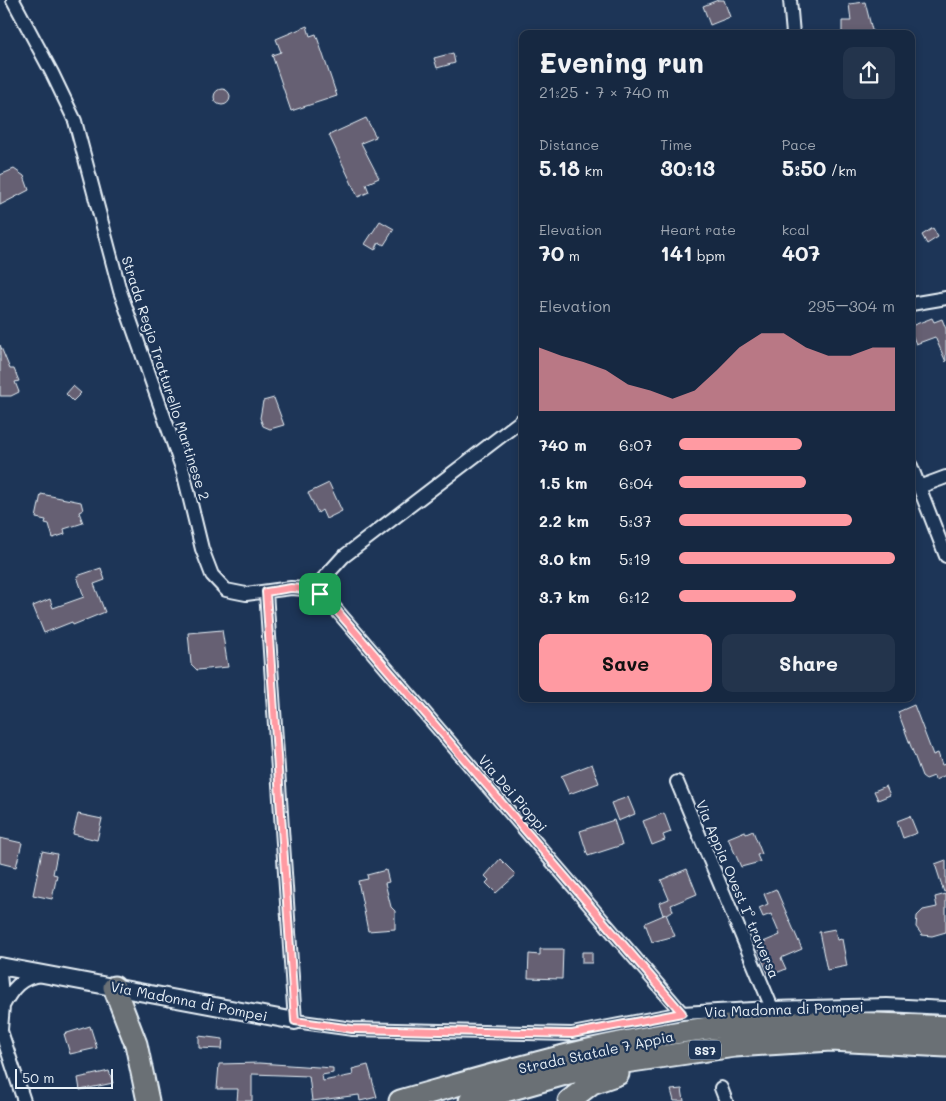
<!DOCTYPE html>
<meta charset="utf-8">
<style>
body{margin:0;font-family:Mali,sans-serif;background:#23344c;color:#f1f3f6;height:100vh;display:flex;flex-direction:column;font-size:19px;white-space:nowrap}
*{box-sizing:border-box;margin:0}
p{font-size:16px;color:#9ea6b1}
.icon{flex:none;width:28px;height:28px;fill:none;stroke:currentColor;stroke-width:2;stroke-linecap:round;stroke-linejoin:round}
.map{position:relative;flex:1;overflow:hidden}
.side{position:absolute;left:519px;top:30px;width:396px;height:672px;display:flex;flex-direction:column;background:#162841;border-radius:10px;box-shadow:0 2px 8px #0003,0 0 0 1px #35445a}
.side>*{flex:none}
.scale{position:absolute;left:15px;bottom:12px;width:98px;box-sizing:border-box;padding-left:5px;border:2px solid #e8f1f8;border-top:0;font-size:14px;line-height:18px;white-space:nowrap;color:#e8f1f8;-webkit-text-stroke:4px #1d3557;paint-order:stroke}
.pin{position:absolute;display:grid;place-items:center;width:42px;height:42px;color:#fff;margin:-21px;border-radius:10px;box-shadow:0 2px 8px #0006}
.round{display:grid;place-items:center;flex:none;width:52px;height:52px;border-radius:10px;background:#23344c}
.headline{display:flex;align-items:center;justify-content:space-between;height:85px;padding:0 20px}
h1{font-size:28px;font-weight:800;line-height:38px}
.stats{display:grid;grid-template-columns:repeat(3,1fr);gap:8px;height:85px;padding:5px 20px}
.stats div{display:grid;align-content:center}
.stats b{font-size:21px;font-weight:800}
.stats small{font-size:14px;font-weight:400}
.stats p{font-size:14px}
.chart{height:140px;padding:10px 20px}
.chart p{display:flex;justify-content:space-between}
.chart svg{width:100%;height:90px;margin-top:5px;fill:#ff9aa2;opacity:.7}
.primary-button{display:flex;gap:10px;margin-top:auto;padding:10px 20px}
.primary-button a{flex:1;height:58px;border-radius:10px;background:#ff9aa2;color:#111;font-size:20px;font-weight:800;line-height:58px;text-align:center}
.primary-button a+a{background:#23344c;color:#f1f3f6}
ul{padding:0 20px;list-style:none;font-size:16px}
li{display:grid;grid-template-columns:80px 60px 1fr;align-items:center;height:38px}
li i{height:12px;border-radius:6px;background:#ff9aa2}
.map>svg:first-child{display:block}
.building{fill:#666173;stroke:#e8f1f8}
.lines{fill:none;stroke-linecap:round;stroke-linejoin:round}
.minor-casing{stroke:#e8f1f8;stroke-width:16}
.tertiary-casing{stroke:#e8f1f8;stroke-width:20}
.trunk-casing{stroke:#e8f1f8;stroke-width:25}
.minor{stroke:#1d3557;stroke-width:12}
.tertiary{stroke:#1d3557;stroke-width:16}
.trunk{stroke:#6a7074;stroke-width:21}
.route-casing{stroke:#fff;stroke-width:10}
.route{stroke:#ff9aa2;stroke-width:6}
.labels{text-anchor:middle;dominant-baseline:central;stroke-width:4.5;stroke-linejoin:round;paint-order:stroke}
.shield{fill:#1d3557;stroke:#abb9c8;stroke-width:1}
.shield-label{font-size:12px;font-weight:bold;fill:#e8f1f8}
.street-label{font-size:14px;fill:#e8f1f8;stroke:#1d3557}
</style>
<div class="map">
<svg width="946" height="1101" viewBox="0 0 946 1101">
<rect width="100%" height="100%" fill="#1d3557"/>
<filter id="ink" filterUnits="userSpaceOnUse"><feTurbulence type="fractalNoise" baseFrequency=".02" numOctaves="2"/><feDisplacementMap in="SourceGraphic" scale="10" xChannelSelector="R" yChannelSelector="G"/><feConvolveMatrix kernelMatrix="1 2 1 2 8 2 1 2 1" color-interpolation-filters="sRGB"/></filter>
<g filter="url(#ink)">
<path class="building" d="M718,0H724L730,17L710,25L703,6Z
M865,2L873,34H842V21H851L849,4Z
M307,26L310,36L316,34L337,96L291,111L272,55L281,52L276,39Z
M453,53L455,63L437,68L434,58Z
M214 97a8 8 0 1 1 16 0a8 8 0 1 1-16 0Z
M366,118L376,137L361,143L379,178L366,184L369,192L358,197L329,135Z
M14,169L24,176L29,190L0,205V175Z
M380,221L394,229L384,245L379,242L375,250L365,244Z
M933,228L938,237L927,244L922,235Z
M932,318L934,322L942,319L946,329V362L935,337L916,344L911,332V326Z
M0,345L10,369H14L19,381L15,382L19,392L11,396H0Z
M73,386L81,393L73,401L66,394Z
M274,398L284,425L270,429L263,426L260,418L263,401Z
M329,483L342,511L326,519L322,510L318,513L308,493Z
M41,494L81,502L83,510L79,512L83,523L64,529L65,534L53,538L49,524L45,523L46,520L36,518Z
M101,568L105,580L94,584L105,612L73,625L72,622L44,633L33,606L50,599L53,608L84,597L77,576Z
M222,630L228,667L197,670L191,664L188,633Z
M914,705L933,755L938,753L942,765L946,764V775L935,780L934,776L926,779L922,776L898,712Z
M592,764L599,783L569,794L561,776Z
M886,786L890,795L878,800L874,791Z
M628,797L635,814L618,821L611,803Z
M664,813L671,832L663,835L665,840L652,845L643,821Z
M78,814L102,819L97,840L73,834Z
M910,816L917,833L903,838L897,821Z
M614,820L622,845L588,856L580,831Z
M745,831L746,834L753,831L762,854L757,855L760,862L741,867L728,838Z
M0,838L22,843L16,867L0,863Z
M42,851L57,854L53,874L57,875L52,899L33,895Z
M500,859L516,875L496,893L486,883L489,880L485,876Z
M946,860V891L944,892L935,864Z
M687,869L697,894L671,905L673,911L663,915L659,903L669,899L661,880Z
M386,870L389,882L385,883L391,907L395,911V929L368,931L358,881L368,879L367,875Z
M776,889L802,949L781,958L786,969L769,976L756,945L780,935L771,914L763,917L759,908L768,904L764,894Z
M946,894V932L932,936L922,935L916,927L917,916L923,910L937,907L935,897Z
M666,914L675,936L652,942L645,923Z
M835,929L837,940L842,939L847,966L827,970L819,932Z
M540,949H563L562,979L528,978L529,954L540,955Z
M582,952H592V963H582Z
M90,1026L97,1048L70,1054L64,1034Z
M199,1036L223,1039L222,1049L199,1048Z
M259,1063L333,1068V1073L322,1075L323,1081L353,1075L352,1069L368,1065L377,1097L360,1101L359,1095L312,1101L309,1076L252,1074V1101H237L238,1089H217L219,1064Z
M109,1071L113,1083L80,1090L78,1078Z
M682,1089L684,1101H674L671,1090Z"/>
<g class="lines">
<defs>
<path id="minor" d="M13,0L52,73L75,121L120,291L183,471L202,549L212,575L226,590L246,594L291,588L305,589L319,593L323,579L343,557L522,420
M790,0L793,34
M911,304L946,298
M911,466L946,556
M919,487L946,477
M266,592L295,1021L353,1029L572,1034L682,1013L772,1008L887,1005L946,1008
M319,593L333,606L682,1013
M677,782L772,1008
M0,974L3,1006L1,1029
M3,1006C12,989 21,977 41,975
M0,1028L24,1101
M721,1088L726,1101"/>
<path id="tertiary" d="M0,966L295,1021"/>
<path id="trunk" d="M114,987L136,1044L148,1101
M400,1101C510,1070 623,1035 738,1025C808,1020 877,1024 946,1027
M470,1101L569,1073L618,1063L735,1046L831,1040L946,1046
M569,1101L592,1083L618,1074"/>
</defs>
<use href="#minor" class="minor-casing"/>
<use href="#tertiary" class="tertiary-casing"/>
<use href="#trunk" class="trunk-casing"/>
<use href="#minor" class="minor"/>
<use href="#tertiary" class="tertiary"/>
<use href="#trunk" class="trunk"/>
</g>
</g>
<g class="lines" filter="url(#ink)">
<defs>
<path id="route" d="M291,588C310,589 320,594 333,606L682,1013L572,1034L352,1029L295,1021L266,592Z"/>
</defs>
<use href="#route" class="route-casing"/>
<use href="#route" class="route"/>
</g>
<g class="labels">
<rect class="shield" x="689" y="1040.5" width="32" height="19" rx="4"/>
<g class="shield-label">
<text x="705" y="1050">SS7</text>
</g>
<g class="street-label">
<text transform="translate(166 378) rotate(72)">Strada Regio Tratturello Martinese 2</text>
<text transform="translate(513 793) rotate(49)">Via Dei Pioppi</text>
<text transform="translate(738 889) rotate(67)">Via Appia Ovest I° traversa</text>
<text transform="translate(189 1001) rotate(11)">Via Madonna di Pompei</text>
<text transform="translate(784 1009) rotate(-2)">Via Madonna di Pompei</text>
<text transform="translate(596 1052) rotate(-12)">Strada Statale 7 Appia</text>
</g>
</g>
</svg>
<div class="scale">50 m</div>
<div class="pin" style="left:320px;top:594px;background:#1e9e55"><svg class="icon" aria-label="arrive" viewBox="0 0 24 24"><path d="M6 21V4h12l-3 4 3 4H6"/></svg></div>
<section class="side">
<div class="headline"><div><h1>Evening run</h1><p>21:25 · 7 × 740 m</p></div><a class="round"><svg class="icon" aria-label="share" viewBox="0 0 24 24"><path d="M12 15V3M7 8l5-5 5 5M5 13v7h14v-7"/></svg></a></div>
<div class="stats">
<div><p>Distance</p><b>5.18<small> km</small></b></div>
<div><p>Time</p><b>30:13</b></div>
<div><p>Pace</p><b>5:50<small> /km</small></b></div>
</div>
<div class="stats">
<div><p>Elevation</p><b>70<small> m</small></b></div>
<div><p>Heart rate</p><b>141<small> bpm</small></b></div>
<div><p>kcal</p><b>407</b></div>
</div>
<div class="chart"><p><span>Elevation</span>295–304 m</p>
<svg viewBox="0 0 160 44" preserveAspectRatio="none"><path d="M0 44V13L10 17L20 20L30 24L40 31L50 34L60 38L70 34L80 24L90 13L100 6L110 6L120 13L130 17L140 17L150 13L160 13V44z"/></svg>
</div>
<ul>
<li><b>740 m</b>6:07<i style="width:57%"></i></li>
<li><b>1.5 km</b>6:04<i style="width:59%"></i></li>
<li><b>2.2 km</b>5:37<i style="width:80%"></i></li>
<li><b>3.0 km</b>5:19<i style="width:100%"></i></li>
<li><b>3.7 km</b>6:12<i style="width:54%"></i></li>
</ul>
<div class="primary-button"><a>Save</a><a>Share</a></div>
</section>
</div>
